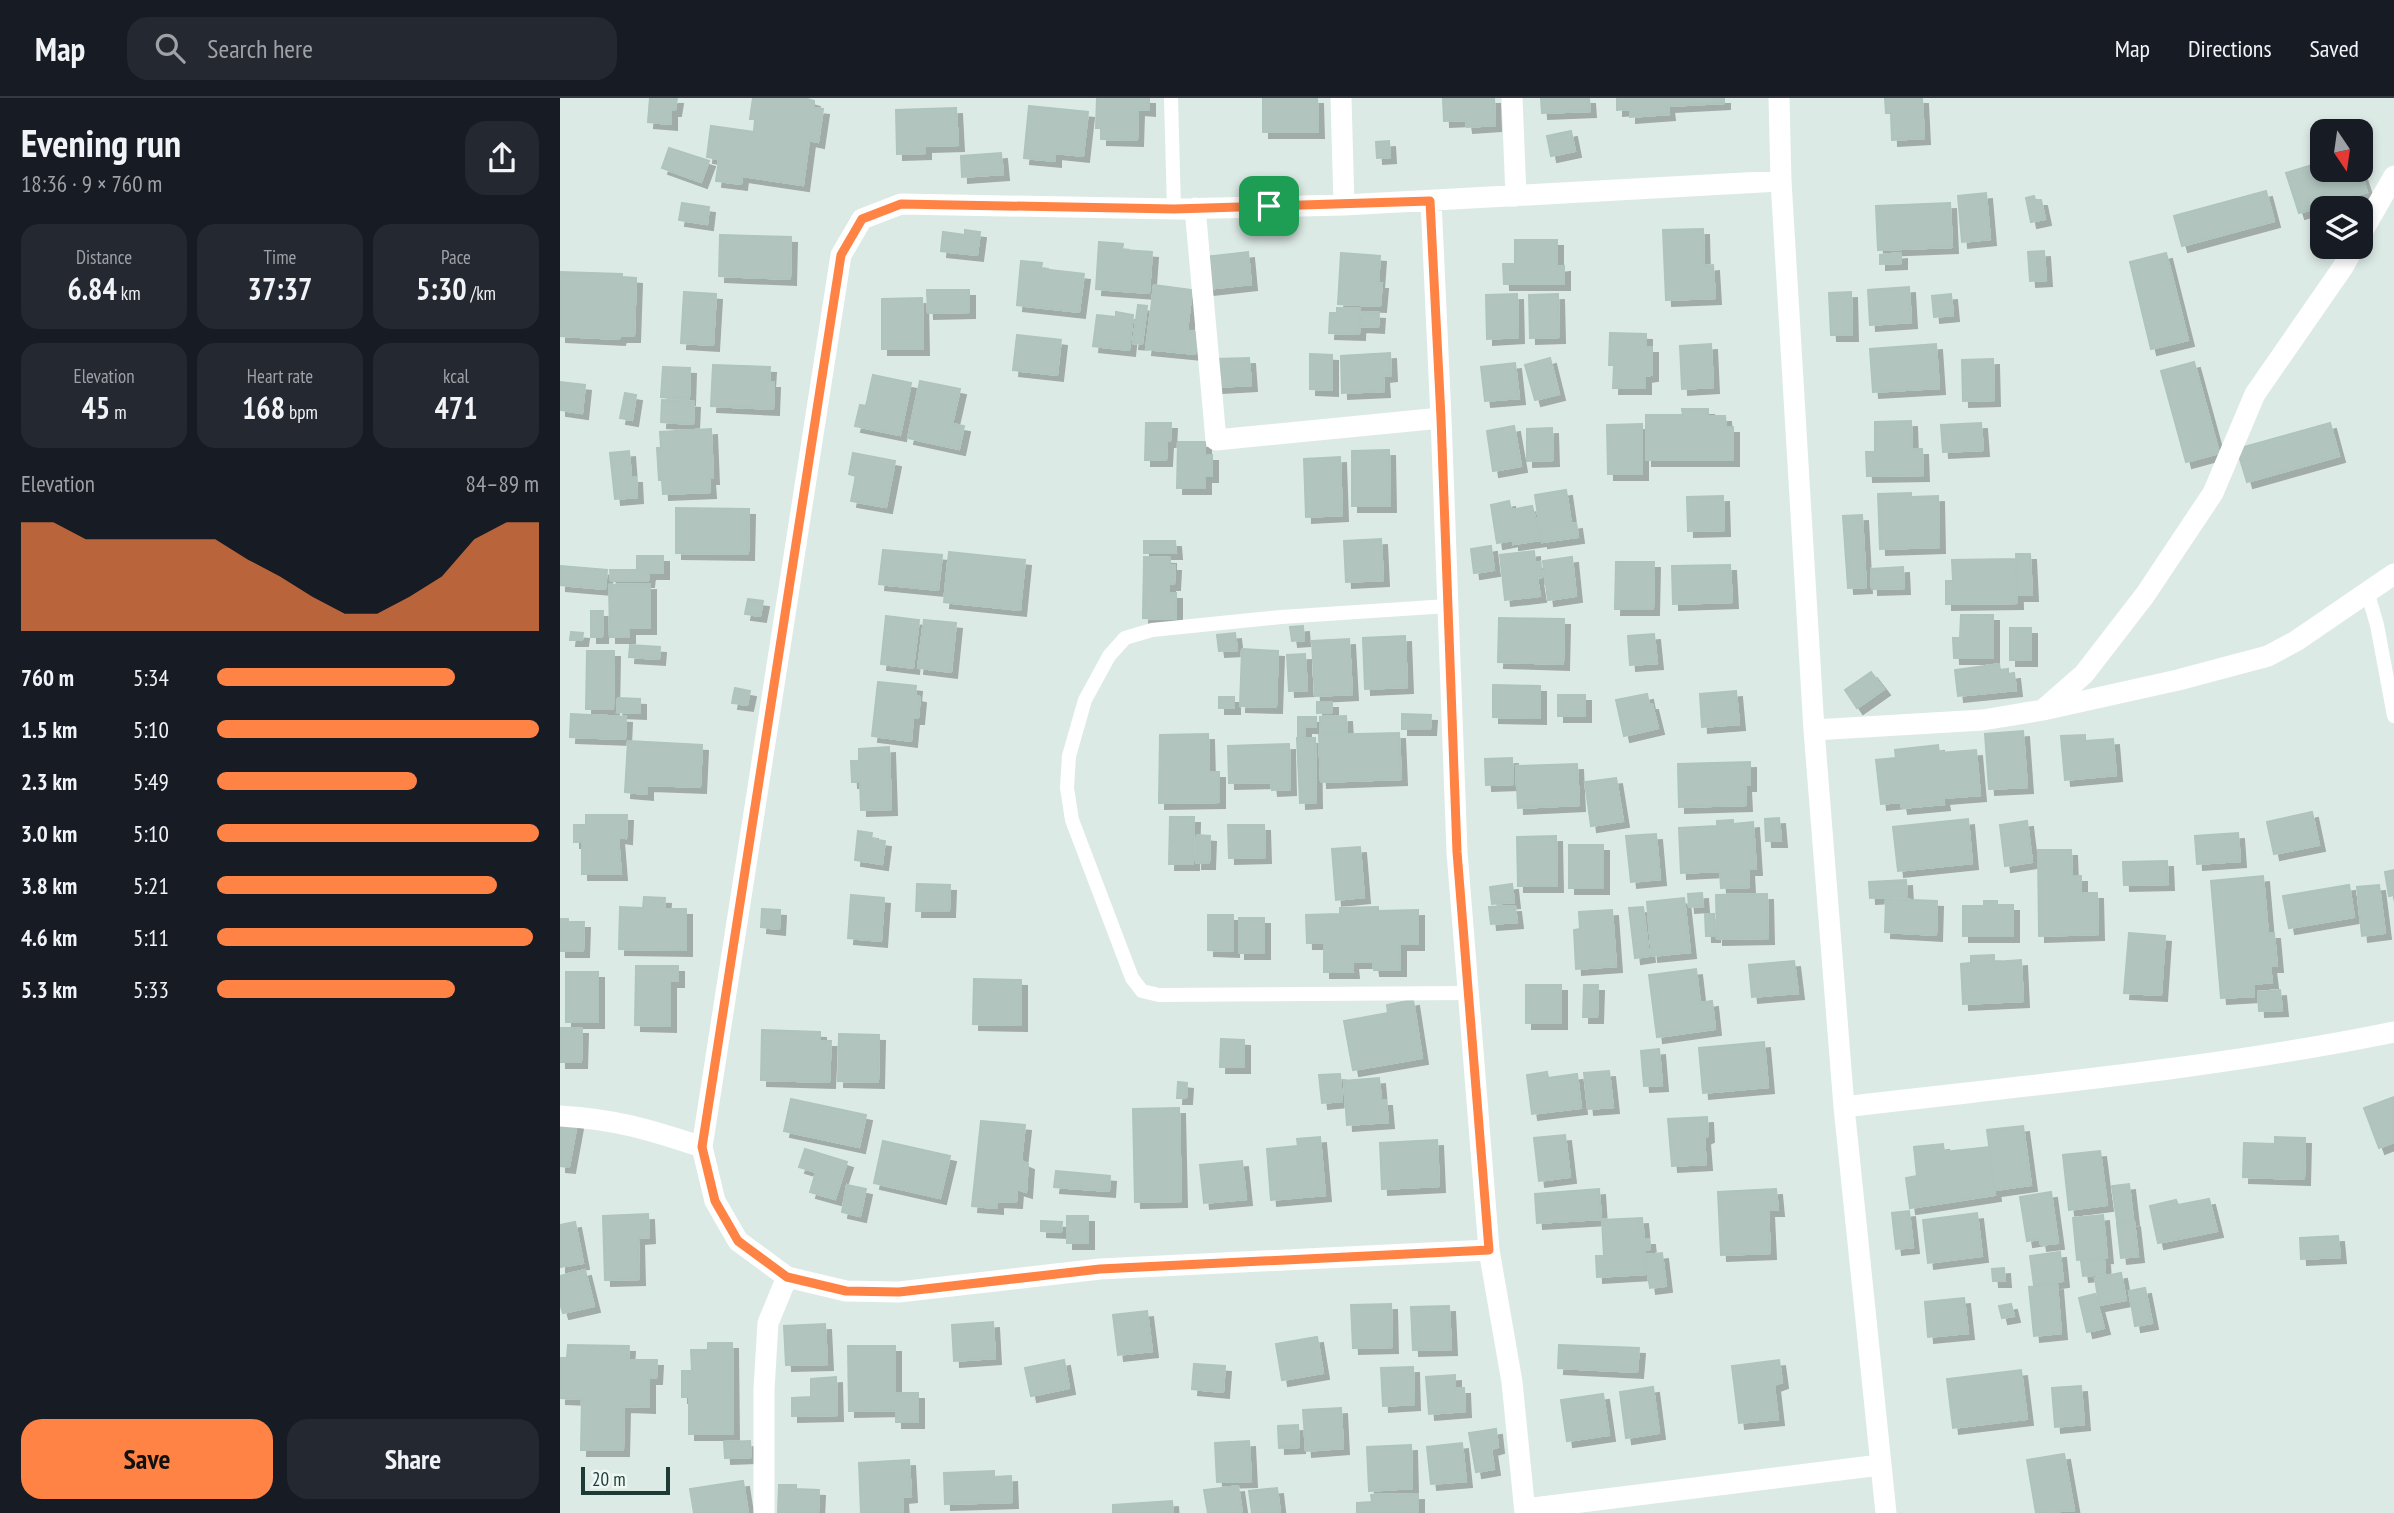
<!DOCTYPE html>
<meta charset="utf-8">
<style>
body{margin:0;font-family:"PT Sans Narrow",sans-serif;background:#242831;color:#f1f3f6;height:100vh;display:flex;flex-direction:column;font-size:26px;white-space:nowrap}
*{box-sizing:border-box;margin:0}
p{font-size:23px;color:#9ea1a6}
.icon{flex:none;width:38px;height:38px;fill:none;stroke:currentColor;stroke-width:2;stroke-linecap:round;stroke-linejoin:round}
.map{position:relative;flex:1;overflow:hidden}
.panel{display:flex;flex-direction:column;background:#171b24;width:560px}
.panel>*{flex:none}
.needle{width:46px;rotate:167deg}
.buttons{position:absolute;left:1750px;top:21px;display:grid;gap:14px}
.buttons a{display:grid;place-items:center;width:63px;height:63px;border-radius:14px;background:#171b24;box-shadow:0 4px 10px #0003;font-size:35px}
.scale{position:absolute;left:21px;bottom:18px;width:89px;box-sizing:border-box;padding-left:7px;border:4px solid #1d3a35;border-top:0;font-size:19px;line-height:24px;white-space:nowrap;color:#1d3a35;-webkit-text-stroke:5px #edf7f3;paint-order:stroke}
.pin{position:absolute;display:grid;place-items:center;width:60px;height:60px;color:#fff;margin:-30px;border-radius:14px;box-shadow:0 4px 10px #0006}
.round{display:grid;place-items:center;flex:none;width:74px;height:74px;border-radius:21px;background:#242831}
.headline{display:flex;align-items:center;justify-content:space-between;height:119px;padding:0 21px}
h1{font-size:38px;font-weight:700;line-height:52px}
.figures{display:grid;grid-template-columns:repeat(3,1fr);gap:10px;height:119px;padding:7px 21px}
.figures div{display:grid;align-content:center;border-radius:18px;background:#242831;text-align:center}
.figures b{font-size:30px;font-weight:700}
.figures small{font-size:19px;font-weight:400}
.figures p{font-size:19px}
.chart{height:196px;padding:14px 21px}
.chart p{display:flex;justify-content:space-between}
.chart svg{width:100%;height:126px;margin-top:7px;fill:#ff8345;opacity:.7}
.cta{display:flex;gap:14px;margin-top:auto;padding:14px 21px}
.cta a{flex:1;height:80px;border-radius:21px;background:#ff8345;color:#111;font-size:28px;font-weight:700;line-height:80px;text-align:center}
.cta a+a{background:#242831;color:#f1f3f6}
ul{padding:0 21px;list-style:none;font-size:23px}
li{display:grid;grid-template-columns:112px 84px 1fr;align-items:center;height:52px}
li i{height:18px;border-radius:9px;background:#ff8345}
header{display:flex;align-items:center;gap:42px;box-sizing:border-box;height:98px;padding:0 35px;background:#171b24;border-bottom:2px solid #363941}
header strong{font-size:33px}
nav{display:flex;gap:38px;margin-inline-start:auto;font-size:24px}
.search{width:490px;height:63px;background:#242831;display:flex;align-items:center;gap:18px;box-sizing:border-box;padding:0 24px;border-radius:21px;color:#9ea1a6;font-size:26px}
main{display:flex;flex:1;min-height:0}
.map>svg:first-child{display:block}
.building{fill:#b1c5be;stroke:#aec4bd;stroke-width:2;filter:url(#shadow)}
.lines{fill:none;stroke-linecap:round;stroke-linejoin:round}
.lane{stroke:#fff;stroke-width:14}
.street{stroke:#fff;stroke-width:21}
.route-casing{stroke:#fff;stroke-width:14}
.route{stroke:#ff8345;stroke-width:9}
</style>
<header>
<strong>Map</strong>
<div class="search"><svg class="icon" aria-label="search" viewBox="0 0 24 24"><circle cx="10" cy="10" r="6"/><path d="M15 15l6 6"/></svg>Search here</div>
<nav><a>Map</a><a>Directions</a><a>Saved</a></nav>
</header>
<main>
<section class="panel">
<div class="headline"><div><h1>Evening run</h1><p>18:36 · 9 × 760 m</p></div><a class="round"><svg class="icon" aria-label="share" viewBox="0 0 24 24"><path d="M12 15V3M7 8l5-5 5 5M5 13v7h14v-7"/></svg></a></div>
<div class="figures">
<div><p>Distance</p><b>6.84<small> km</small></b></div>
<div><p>Time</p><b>37:37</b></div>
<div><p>Pace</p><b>5:30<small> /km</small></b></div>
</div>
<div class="figures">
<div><p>Elevation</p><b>45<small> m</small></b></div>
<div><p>Heart rate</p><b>168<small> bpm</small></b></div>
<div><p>kcal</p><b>471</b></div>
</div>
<div class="chart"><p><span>Elevation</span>84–89 m</p>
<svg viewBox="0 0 160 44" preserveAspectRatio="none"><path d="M0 44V6L10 6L20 12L30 12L40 12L50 12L60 12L70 19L80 25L90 32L100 38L110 38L120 32L130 25L140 12L150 6L160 6V44z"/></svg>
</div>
<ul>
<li><b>760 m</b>5:34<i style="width:74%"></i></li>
<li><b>1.5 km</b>5:10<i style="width:100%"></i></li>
<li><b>2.3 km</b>5:49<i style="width:62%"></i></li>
<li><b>3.0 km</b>5:10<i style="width:100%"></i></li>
<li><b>3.8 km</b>5:21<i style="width:87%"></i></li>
<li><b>4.6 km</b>5:11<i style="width:98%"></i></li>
<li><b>5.3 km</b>5:33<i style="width:74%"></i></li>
</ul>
<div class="cta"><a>Save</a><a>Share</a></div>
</section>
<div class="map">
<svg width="1834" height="1415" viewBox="0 0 1834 1415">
<defs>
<filter id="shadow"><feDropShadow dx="6" dy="6" stdDeviation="0" flood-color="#0004"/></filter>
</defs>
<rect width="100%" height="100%" fill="#dceae5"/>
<path class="building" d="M90,0H117L115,12H111V26L88,24Z
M193,0H244L254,3V10L263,11L258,44L249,42L243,87L182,78L181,86L156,83L159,61L147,59L151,28L194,34L195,21H190Z
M537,0H589V12L578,11L577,42L541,41V30H536Z
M703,0H757L758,34H703Z
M883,0H934L935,27L907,29L906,22L884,23Z
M981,0H1029L1030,13L982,15Z
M1057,0H1164V5L1108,8L1109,16L1070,19V11L1057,12Z
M1325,0H1362L1364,40L1332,42L1331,15H1326Z
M469,8L528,14L523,58L495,55V63L464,60Z
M396,10L398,47L365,48V55L337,56L336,12Z
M1011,33L1015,53L991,58L987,38Z
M829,43L830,59L817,60L816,44Z
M109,50L149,63L141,84L102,70Z
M441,55L443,76L402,79L401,58Z
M1762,64V72H1800L1807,94L1739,115L1726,75Z
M1706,93L1714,123L1622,148L1614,118Z
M1426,95L1430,141L1402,144L1398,98Z
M1474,98L1475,102H1481L1485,121L1471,124L1466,100Z
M122,105L149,109L147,126L119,122Z
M1390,105L1392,149L1318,152L1316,108Z
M1143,131L1144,168L1153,167L1155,200L1106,202L1103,132Z
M405,132L420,134L417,157L381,153L383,134L405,137Z
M160,137L231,139L230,181L159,178Z
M955,142H997V169L1004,168V186H944L943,166H955Z
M539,144L563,146L562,152L592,154L589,195L536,191Z
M1484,153L1486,182L1470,183L1468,154Z
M688,154L691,186L648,191L645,159Z
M781,155L820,158L818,185H822L820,208L778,206Z
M1341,155V165L1320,166V157Z
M1606,155L1628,242L1591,251L1570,164Z
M461,163L482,165L481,171L524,176L519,214L457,207Z
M0,174L62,176V179L76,180L74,238H60L59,241L0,238Z
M594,187L632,192L627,233L637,234L635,256L586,251Z
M1349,189L1351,224L1310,227L1308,192Z
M367,192H409V214L368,215Z
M124,194L156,196L153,247L121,245Z
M1291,194L1292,237H1271L1269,195Z
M957,196L958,239L927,241L926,197Z
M998,196L999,239L970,240L969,197Z
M1391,196L1393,217L1374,219L1372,198Z
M362,200L363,251H322V201Z
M578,207L587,208L582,246L573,245Z
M777,210L800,211L799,236L769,235L770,215H777Z
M556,214L573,217L569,252L533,248L537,217L556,219Z
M802,214L819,215L818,229L801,228Z
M1050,235L1086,236V249H1092V277L1085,278V290H1053L1054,267H1049Z
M457,237L501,242L497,277L453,272Z
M1151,246L1153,289L1122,291L1120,248Z
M1376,246L1379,290L1313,294L1310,251Z
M830,255L831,277L823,278L824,293L782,295L781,258Z
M750,256L772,257V292L750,291Z
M689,260L691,287L657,289L655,261Z
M990,260L999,296L975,302L965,267Z
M1433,261L1434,302L1403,303L1402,262Z
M1634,264L1659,355L1626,364L1601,273Z
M955,265L959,300L925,303L921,269Z
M153,267L210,269L209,284H214L213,311L151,308Z
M103,269L130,270L129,301L101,299Z
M313,277L351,285L340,337L295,328L300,307L306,308Z
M360,283L400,291L392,326L404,328L399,351L348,340Z
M0,284L25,287L22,315L0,312Z
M65,295L76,297L72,322L60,320Z
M102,302L134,304L133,326L101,324Z
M1122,311H1148V318H1165L1166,329H1173V362H1086V317H1123Z
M1351,323L1352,351H1362L1363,377L1307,378L1306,354H1315V324Z
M586,325H611L610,343H607L606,362H585Z
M1421,325L1423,352L1383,354L1381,327Z
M1770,325L1779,358L1687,384L1677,351Z
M1082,326V376H1048L1047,327Z
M954,328L961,368L933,373L927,333Z
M992,330L993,362L967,363V331Z
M151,331L153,380H149L150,394L103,396L102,382H99L97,350H101L100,334Z
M618,344H645V357H652V378H645V390H617Z
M829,352L830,408H792V353Z
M69,353L71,379H76L77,399L55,401L50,355Z
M293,355L335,363L326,409L291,403L296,378L289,376Z
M780,359L782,417L746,419L744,361Z
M1006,392L1011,426L1016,425L1018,439L982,444L975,397Z
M1351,395V399L1378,398L1379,449L1320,451L1318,396Z
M1163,398L1164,432L1128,433L1127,399Z
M949,403L951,412L972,408L981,442L953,446V442L937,445L931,407Z
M116,410L189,411L188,456L116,455Z
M1302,417L1306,489L1288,490L1283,418Z
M821,441L823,482L786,484L784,443Z
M584,443H615L616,455H584Z
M931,448L934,472L914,475L911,451Z
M323,452L382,457L378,492L319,486Z
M974,453L975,465L980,464L982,479L977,480L980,498L945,502L940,457Z
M389,454L465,462L460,512L384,504Z
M1456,456H1470L1472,497H1458Z
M77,458H103V475H89L88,483H51L50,472H77Z
M584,459L610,460V467H615L614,486H609V495H616V521L583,520Z
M1012,459L1016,498L988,502L983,463Z
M1456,461L1457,505L1386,506V483H1393L1392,462Z
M1056,464H1094L1093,511H1055Z
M1170,467L1172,504L1113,506L1112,468Z
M0,468L47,472L45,491L0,487Z
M1343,469L1344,490L1312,491L1311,471Z
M90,486V530H69V539H50L49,487Z
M188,501L203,503L200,518L185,516Z
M31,513H43L42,539H31Z
M1401,517H1433V560H1394L1393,540H1400Z
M326,518L359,522L353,570L321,566Z
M939,520L1004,521L1003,566L938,564Z
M364,522L396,525L391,574L358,570Z
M743,528L744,542L732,543L730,529Z
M1450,530H1471V562H1450Z
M11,534L23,535L22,542H10Z
M675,535L677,552L659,553L657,537Z
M1094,536L1097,565L1070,567L1068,538Z
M845,538L847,589L805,591L803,540Z
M789,541L792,596L755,598L752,543Z
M70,547L100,549L99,561L69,559Z
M682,551L718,553L716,609L680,608Z
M27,553H54L53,611H26Z
M745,556L747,592L729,593L727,557Z
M1439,566L1440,572L1448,571V576L1454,575L1456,592L1398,598L1395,572Z
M1311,574L1324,591L1297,610L1285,592Z
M318,584L356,588L355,598L360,599L358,620H353L351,643L312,638Z
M933,587L980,588V620L933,619Z
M175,590L190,593L187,607L172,605Z
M1176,593L1179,626L1142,629L1140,596Z
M1087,596L1089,606H1092L1098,630L1064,638L1056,602Z
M998,597H1025V618H998Z
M659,599H674V610H659Z
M58,600L80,601V615L57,614Z
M757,604H772V614L757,615Z
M11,616L66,619L65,641L10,639Z
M842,616L871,617L870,631H842Z
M786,618L787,634L760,635V619Z
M738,619H756V629H745V639H738Z
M1463,633L1467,689L1429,691L1425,636Z
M839,635L841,681L761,684L759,637Z
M648,636L649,674H659V704L599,705L600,637Z
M1525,637V643L1553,641L1556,677L1505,682L1501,638Z
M737,640H755L756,704L740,705Z
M68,643L142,647L140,689L87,687V696L65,694Z
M729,646L730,691L712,692L711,684L669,685L668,648Z
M1378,647L1379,655L1416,652L1420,697L1383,700L1384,706L1342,710L1341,704L1321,706L1316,662L1336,660L1335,652Z
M329,649L331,711L301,712L300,684H292L291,663H299V651Z
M952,660L953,686L926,687L925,661Z
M1190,664V687H1185L1186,707L1119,709L1118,666Z
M1017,666L1019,707L958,710L956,668Z
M1056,680L1063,723L1031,728L1025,684Z
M1752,714L1759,747L1714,756L1707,724Z
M26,717H67L66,740L58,739L61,776H22V744H14V727H26Z
M610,719H634L633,766H609Z
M1219,720L1221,743H1206L1205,721Z
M1408,721L1412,765L1338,773L1333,729Z
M1173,722V726L1193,724L1196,771H1188L1189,789L1161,790L1160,773L1121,775L1119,730L1157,728V723Z
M1467,723L1472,764L1445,768L1440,727Z
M668,727H704L705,759L669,760Z
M298,733L312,735L311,741L325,743L322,766L295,762Z
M1678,735L1680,763L1637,766L1635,738Z
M1096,736L1100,781L1071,784L1066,738Z
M637,737L650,738L649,765H636Z
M996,738L997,788H958L957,739Z
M1009,747H1043V790H1009Z
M800,749L804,799L776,802L772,751Z
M1478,752H1511L1512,778H1521V795H1537L1538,836L1479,838Z
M1607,763L1608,786L1564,787L1563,764Z
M1834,772V797L1829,798L1825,774Z
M1703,778L1708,835H1714L1717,868H1710L1712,884L1693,886L1694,898L1661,900L1651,783Z
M1346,782L1347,798L1310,800L1309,784Z
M357,786L390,787L389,813H356Z
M952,786L954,804L932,806L930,789Z
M1789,787L1794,819L1729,830L1723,798Z
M1819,787L1825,835L1802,838L1797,789Z
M1142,795L1143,808L1129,809L1128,796Z
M1207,796L1208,840L1157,841L1156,797Z
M291,797L324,800L321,843L288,840Z
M84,799L105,800L104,811H126V852L59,851L60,809L83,810Z
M1124,800L1130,854L1092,858L1087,804Z
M1326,801L1377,803L1376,837L1325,834Z
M1424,803H1437V807H1453V838H1403V808H1424Z
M955,808L957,824L931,826L929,809Z
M818,809V813L858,812V846H840V872H814L813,864H792L793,874H764V845H747L746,817L780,816V810Z
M1083,809L1089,858L1075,860L1069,810Z
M202,811L220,812L219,831L201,829Z
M1052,812L1056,868L1016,871L1014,832L1020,831L1019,814Z
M1145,816H1154V838H1146Z
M648,817H673V853L648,852Z
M679,820H704V855H679Z
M0,821H8V824H24L23,853H0Z
M1569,835L1605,838L1601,897L1564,895Z
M1434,857V864L1461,862L1463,903L1403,906L1401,866L1411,865V858Z
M1234,863L1238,895L1192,899L1189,867Z
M76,868H118V883H110V928L75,927Z
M1136,871L1140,905L1152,903L1155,931L1097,939L1089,877Z
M6,874H38V924H6Z
M414,881L461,882V927L413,926Z
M966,887H1001V925H966Z
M1024,887H1038L1037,919H1023Z
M1720,892L1722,912L1699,913L1698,894Z
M853,902L862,960L793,972L784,923L828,915L827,907Z
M0,930H22L21,964H0Z
M202,932L260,934V943H271L269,984L201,982Z
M279,936L319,937L318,984L278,983Z
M661,941L684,942V969H660Z
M1204,944L1208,989L1143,995L1139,950Z
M1099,951L1102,987L1084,988L1081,953Z
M1049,973L1053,1009L1028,1011L1024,975Z
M987,974L988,980L1017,976L1021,1010L972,1016L967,977Z
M780,976L782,1003L762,1005L759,977Z
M819,980L821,1002H826L828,1024L787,1027L784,983Z
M618,984L627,985L626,1000H617Z
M1834,999V1044L1819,1050L1804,1010Z
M231,1001L306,1017L299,1049L224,1033Z
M619,1010L621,1103L575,1104L573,1011Z
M1147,1019L1148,1038L1144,1040L1146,1066L1112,1068L1108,1021Z
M0,1022L17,1025L9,1069L0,1068Z
M421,1023L465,1027L461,1063L468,1066L466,1094L457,1091L456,1104L437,1103V1110L412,1108Z
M1463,1028L1471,1087L1435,1092L1427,1032Z
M1005,1037L1010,1079L979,1083L974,1040Z
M760,1039L765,1097L711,1102L707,1051L738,1048L737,1041Z
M1715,1039L1745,1040L1744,1081L1683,1079L1684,1045L1715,1046Z
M877,1042L879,1088L822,1091L820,1045Z
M323,1043L390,1058L380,1100L314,1085Z
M1383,1046L1384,1054L1429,1049L1435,1097L1350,1110L1346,1080L1357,1078L1354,1049Z
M245,1051L287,1064L275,1101L250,1094L256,1074L239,1069Z
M1540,1053L1547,1107L1509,1112L1503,1057Z
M682,1063L686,1101L644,1105L640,1067Z
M496,1073L550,1078L549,1093L494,1089Z
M1569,1086L1573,1121L1557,1123L1552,1088Z
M287,1087L306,1091L300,1118L282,1114Z
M1039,1091L1041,1121L977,1125L975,1096Z
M1216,1091L1218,1112H1208L1210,1155L1161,1157L1158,1094Z
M1491,1094L1498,1145L1481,1147L1480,1141L1467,1143L1460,1099Z
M1649,1101L1657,1133L1598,1145L1590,1108L1616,1102L1618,1107Z
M1349,1113L1353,1149L1336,1151L1332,1115Z
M1417,1115L1422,1158L1368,1165L1363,1122Z
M88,1116L89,1139L78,1140L79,1181L45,1182L43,1118Z
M1543,1117L1547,1159L1517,1162L1513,1120Z
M507,1118H528V1145H507Z
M1082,1120L1084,1141H1089L1090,1151L1084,1152L1085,1176L1037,1179L1036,1158H1044L1042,1122Z
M481,1123L502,1124L501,1134L481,1133Z
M1574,1123L1578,1158L1561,1160L1557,1125Z
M15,1124L23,1165L0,1169V1127Z
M1778,1138L1780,1159L1741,1161L1740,1140Z
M1500,1154L1503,1183L1474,1187L1470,1158Z
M1102,1155L1106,1188L1090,1190L1085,1157Z
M1544,1161L1545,1176L1523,1178L1521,1163Z
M1444,1170L1445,1183H1433L1432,1171Z
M25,1172L34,1208L3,1215L0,1205V1178Z
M1561,1175L1566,1202L1539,1207L1535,1180Z
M1497,1186L1501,1235L1474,1238L1469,1189Z
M1585,1190L1592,1225L1575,1228L1569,1193Z
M1535,1196L1544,1230L1527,1234L1519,1200Z
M1404,1200L1408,1235L1368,1239L1365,1204Z
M831,1206L832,1249L793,1250L791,1207Z
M1451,1206L1454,1218L1442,1220L1439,1208Z
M889,1208L891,1251L853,1252L851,1209Z
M587,1213L592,1253L558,1257L553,1217Z
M433,1224L435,1260L394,1263L392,1227Z
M265,1226L267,1266L226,1267L224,1228Z
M757,1239L763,1275L722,1282L716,1246Z
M148,1245H172L173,1336H129V1299H122V1273H132L131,1252H148Z
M8,1247L69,1248L68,1262H97L96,1280H89V1309L64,1308L63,1352H21L22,1301L0,1300V1260H7Z
M999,1247L1079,1250L1077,1274L998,1270Z
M288,1248H335V1295H358V1324H336V1312L289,1313Z
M504,1262L509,1290L471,1298L465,1270Z
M1219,1262L1222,1284L1214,1287L1218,1321L1179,1325L1172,1268Z
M634,1266L665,1268L663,1294L632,1291Z
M853,1269L854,1306L823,1308L821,1270Z
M1461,1272L1467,1321L1393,1330L1387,1281Z
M895,1277V1290H904L905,1313L869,1316L866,1279Z
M276,1279L277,1317L232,1318V1300L251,1299V1281Z
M1521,1288L1524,1326L1495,1329L1492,1290Z
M1093,1289L1099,1335L1066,1340L1060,1294Z
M1043,1296L1049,1337L1007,1343L1001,1302Z
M781,1310L783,1350L746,1353L743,1312Z
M738,1327L739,1349L719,1350L718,1328Z
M936,1331L938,1349L931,1351L934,1371L916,1374L909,1335Z
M190,1343L191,1359L165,1360L164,1344Z
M689,1343L691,1383L657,1384L655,1345Z
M902,1345L906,1383L871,1386L867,1349Z
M851,1347L852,1390L809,1393L807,1349Z
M1504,1356L1514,1412L1476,1415L1467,1362Z
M349,1362L351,1398L342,1399L343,1415H301L299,1365Z
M434,1373V1379L451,1378L452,1404L385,1406L384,1375Z
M183,1383L188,1415H134L130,1391Z
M219,1387H236V1391L259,1392L258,1415H218Z
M678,1388L682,1415H648L644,1392Z
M717,1390L720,1415H692L689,1393Z
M858,1396V1414L797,1415V1405L812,1404L811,1397Z
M612,1403L613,1415H553V1407Z"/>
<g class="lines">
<path class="lane" d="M611,0L614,111
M1807,493L1817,527L1834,618
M888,508L721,519L592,532L565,540L549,558L525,602L509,658L507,690L512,722L572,880L582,893L599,897L908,895"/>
<path class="street" d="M781,0L784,107
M952,0L956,98
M1219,0L1221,83L1254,632L1284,1009L1326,1415
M871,103L881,320L897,754L929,1152L952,1284L965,1415
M635,110L656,342L881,320
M1801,136L1834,78
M1484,611L1524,576L1585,497L1653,395L1695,296L1783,169L1794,149
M1254,632L1423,622L1483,612L1618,582L1708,558L1736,543L1834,476
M1284,1009C1468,987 1653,971 1834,934
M0,1018C55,1021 91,1032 142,1049
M929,1152L540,1171L339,1194L286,1193L227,1179L178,1143L155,1103L142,1049L281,157L302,121L341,106L614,111L784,107L1221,83
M965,1411L1320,1367
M204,1415V1291L208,1225L227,1179"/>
</g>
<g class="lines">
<defs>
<path id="route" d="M870,103L881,320L897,754L929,1152L540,1171L339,1194L286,1193L227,1179L178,1143L155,1103L142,1049L281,157L302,121L341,106L614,111Z"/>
</defs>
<use href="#route" class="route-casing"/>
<use href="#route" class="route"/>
</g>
</svg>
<div class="buttons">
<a><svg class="needle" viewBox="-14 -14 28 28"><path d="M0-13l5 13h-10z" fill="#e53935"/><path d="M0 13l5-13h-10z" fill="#9ea1a6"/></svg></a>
<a><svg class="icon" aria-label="layers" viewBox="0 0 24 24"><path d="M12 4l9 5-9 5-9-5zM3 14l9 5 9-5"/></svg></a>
</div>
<div class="scale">20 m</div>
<div class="pin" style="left:709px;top:108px;background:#1e9e55"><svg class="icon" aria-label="arrive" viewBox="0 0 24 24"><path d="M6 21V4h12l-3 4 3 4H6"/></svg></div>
</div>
</main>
